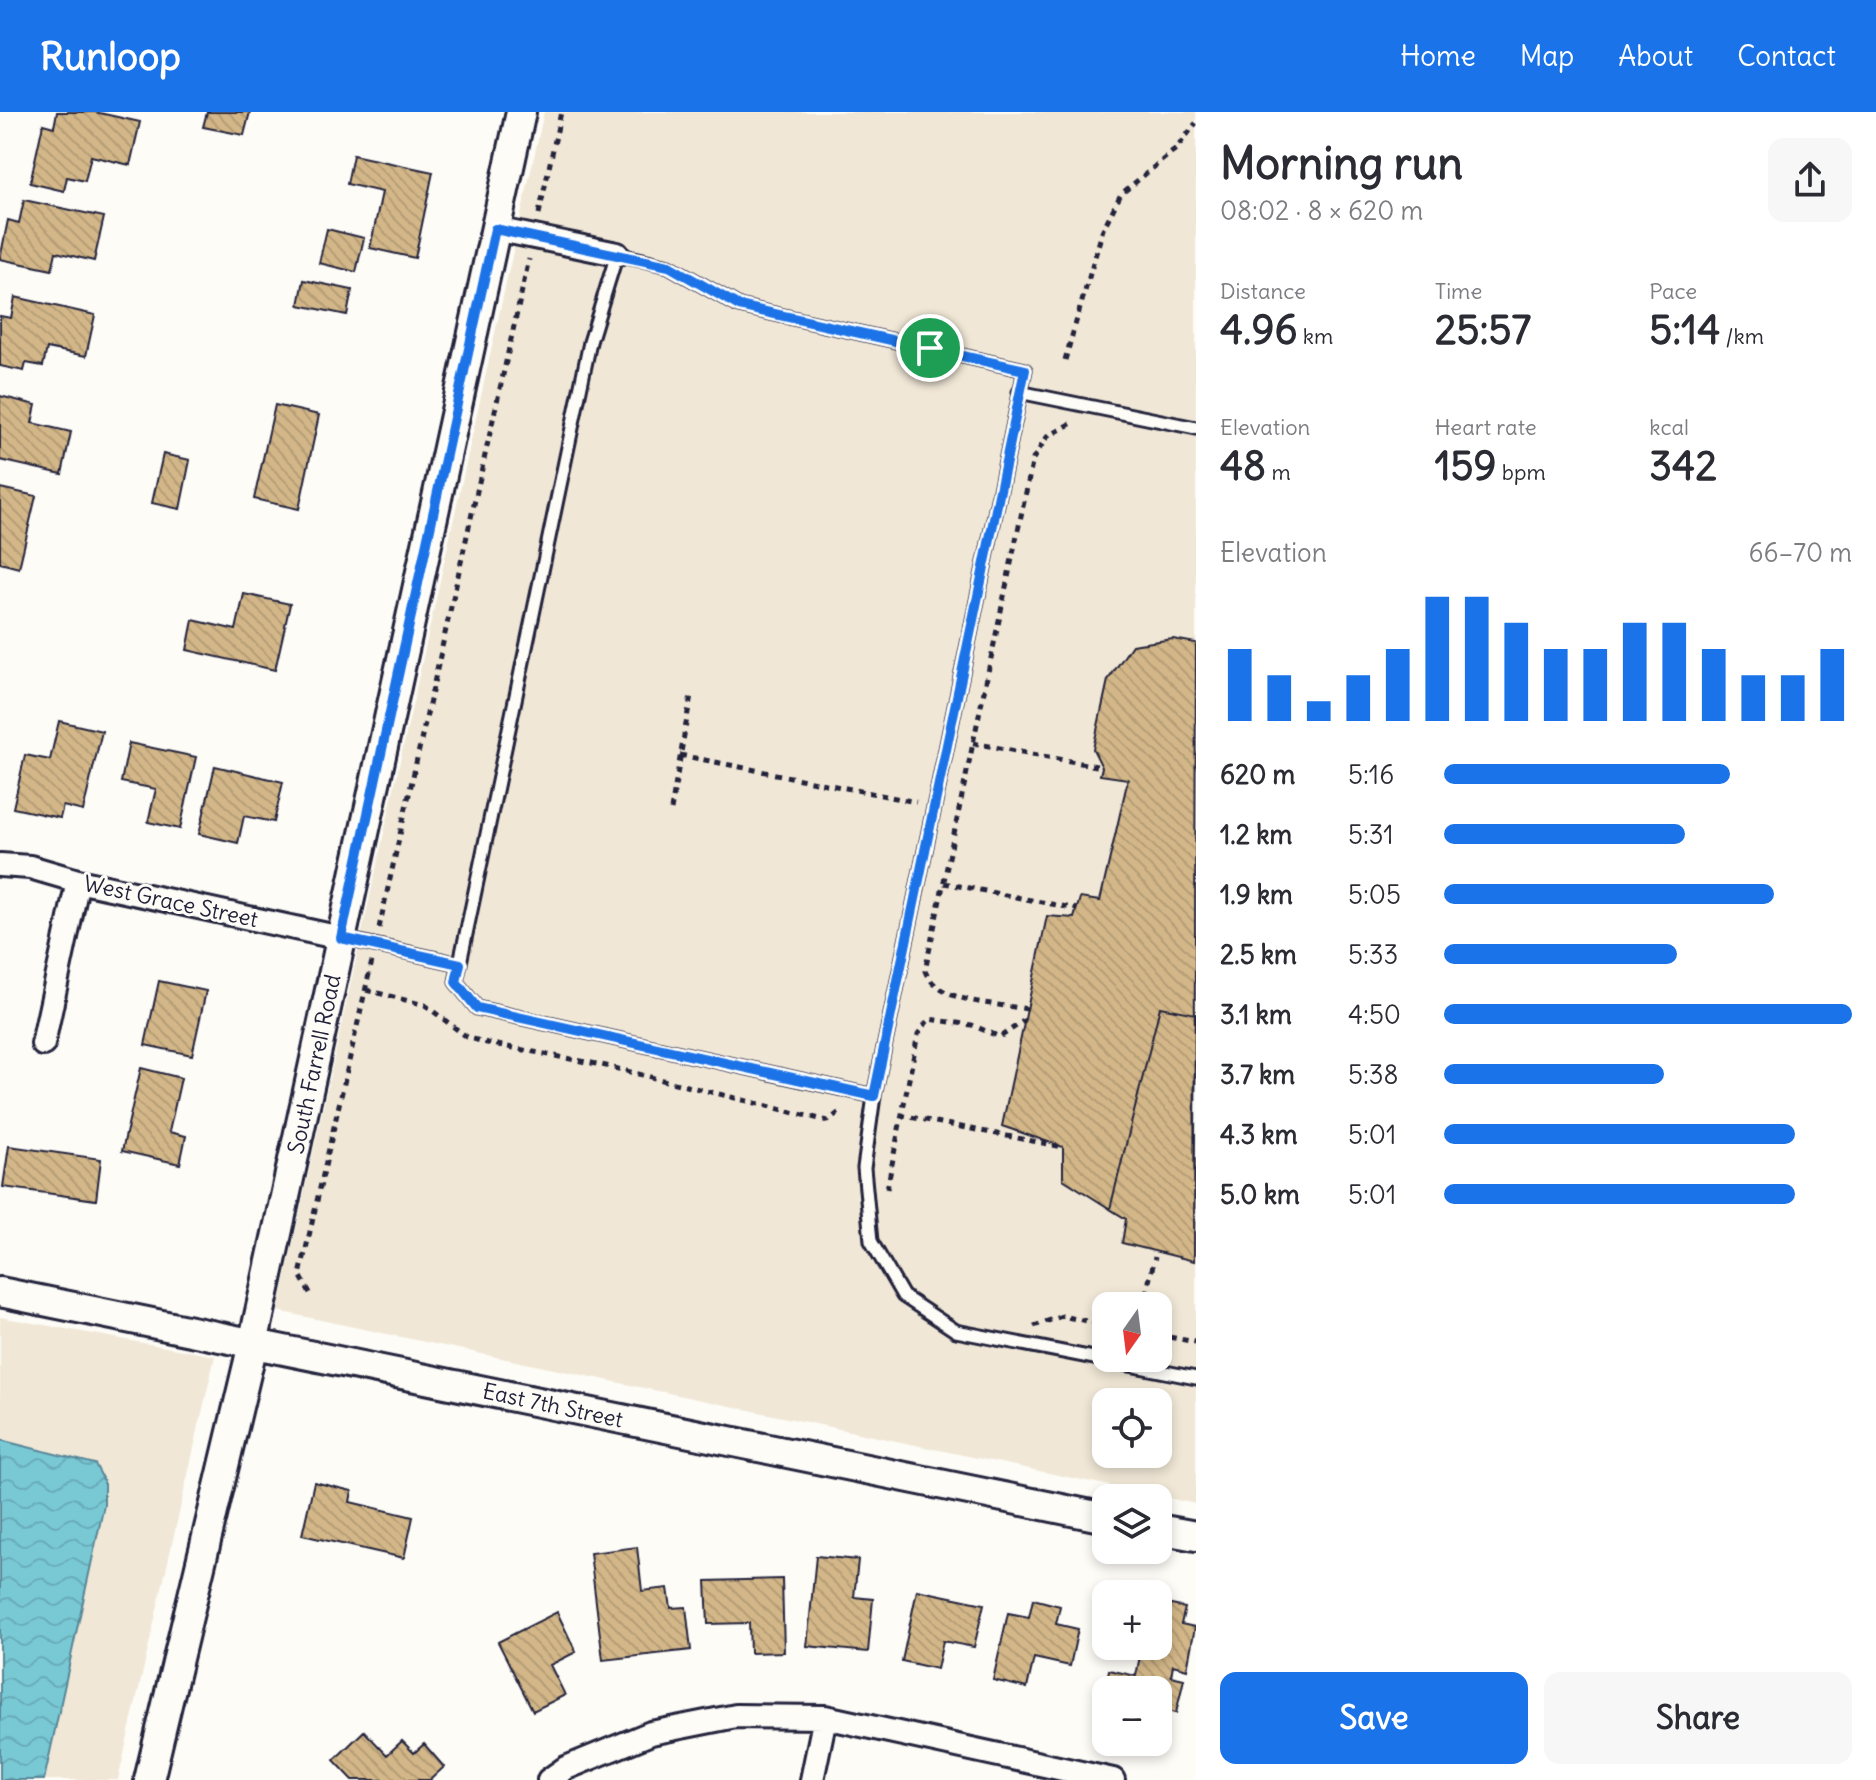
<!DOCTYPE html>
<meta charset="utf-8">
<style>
body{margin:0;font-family:Delius,sans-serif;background:#f7f7f7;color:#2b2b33;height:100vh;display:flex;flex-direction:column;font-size:30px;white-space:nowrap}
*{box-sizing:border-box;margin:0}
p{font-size:26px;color:#7c7c81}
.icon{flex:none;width:44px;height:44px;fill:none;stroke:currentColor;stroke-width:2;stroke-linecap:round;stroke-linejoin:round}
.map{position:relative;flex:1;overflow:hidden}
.details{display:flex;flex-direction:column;background:#fff;width:680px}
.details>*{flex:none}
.needle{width:52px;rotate:194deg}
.fabs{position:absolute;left:1092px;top:1180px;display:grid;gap:16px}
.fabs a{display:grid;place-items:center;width:80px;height:80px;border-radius:16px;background:#fff;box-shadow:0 4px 12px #0003;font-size:40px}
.pin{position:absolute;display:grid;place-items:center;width:68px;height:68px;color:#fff;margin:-34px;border:4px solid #fff;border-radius:50%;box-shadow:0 2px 8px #0007}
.round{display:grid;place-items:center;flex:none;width:84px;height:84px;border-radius:16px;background:#f7f7f7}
.overview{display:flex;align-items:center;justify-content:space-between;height:136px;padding:0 24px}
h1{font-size:44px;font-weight:800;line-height:60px}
.stats{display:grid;grid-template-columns:repeat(3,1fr);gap:12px;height:136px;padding:8px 24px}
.stats div{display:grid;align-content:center}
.stats b{font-size:40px;font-weight:800}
.stats small{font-size:22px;font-weight:400}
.stats p{font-size:22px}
.chart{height:224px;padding:16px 24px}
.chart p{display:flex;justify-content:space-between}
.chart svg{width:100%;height:144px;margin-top:8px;stroke:#1a73e8;stroke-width:6}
.primary-button{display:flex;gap:16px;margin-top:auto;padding:16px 24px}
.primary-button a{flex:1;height:92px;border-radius:16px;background:#1a73e8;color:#fff;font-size:32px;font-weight:800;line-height:92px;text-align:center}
.primary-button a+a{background:#f7f7f7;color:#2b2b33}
ul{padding:0 24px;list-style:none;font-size:26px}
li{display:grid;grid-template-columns:128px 96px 1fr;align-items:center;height:60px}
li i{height:20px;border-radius:10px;background:#1a73e8}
header{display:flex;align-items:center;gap:48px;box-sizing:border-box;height:112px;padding:0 40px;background:#1a73e8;color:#fff}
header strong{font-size:38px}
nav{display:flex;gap:44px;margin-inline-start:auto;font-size:28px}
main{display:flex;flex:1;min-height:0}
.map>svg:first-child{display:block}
.built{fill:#f0e7d6;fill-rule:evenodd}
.water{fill:url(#water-waves);stroke:#568697;stroke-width:2}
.building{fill:url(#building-back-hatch);stroke:#22223b;stroke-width:2}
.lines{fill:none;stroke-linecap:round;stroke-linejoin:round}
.service-casing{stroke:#22223b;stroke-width:17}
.minor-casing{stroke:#22223b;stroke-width:28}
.tertiary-casing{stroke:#22223b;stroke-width:34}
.path{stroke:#22223b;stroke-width:5;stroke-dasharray:6 6;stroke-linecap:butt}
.service{stroke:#fdfcf7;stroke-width:11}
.minor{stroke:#fdfcf7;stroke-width:22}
.tertiary{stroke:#fdfcf7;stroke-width:28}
.route-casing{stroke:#fff;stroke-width:16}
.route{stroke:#1a73e8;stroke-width:10}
.labels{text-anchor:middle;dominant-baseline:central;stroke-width:6;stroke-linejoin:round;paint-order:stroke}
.street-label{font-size:22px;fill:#22223b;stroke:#fdfcf7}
</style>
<header>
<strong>Runloop</strong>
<nav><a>Home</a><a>Map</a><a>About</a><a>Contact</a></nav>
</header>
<main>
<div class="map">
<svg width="1196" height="1668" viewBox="0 0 1196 1668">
<defs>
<pattern id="water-waves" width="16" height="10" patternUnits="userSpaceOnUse" patternTransform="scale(2)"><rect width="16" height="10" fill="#79c9d5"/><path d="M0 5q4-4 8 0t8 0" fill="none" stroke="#68acb8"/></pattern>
<pattern id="building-back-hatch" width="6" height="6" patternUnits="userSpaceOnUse" patternTransform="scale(2)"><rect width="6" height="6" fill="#d3b788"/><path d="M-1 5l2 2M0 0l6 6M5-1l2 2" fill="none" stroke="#b59d76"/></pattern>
</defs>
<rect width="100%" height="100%" fill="#fdfcf7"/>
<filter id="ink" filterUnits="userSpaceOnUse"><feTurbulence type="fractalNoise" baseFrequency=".0125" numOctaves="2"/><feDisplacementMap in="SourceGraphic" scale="16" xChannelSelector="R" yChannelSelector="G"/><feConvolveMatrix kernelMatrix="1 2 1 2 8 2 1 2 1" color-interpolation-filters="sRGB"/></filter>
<g filter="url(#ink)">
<path class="built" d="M544,0H1196V1392L278,1199ZM1106,1194H1158V1246H1106ZM1106,1290H1158V1342H1106Z
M0,1205L215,1244L118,1668H0Z"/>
<path class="water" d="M0,1328L95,1352L104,1369V1393L44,1668H0Z"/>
<path class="building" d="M57,0H95L140,10L130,53L91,44L85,69L67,65L64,79L30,71L43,12L54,15Z
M207,0H250L244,23L203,15Z
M353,43L433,60L415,146L370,136L382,80L347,72Z
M24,88L104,105L94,149L56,140L52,158L0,147L8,108L19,111Z
M327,117L364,126L356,160L319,151Z
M304,168L352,178L347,203L299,193Z
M15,185L95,203L86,244L47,236L43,254L26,251L24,259L0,254V204L11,206Z
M0,284L36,293L32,311L71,320L62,362L0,348Z
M275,293L319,303L299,397L254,387Z
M163,342L190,348L180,397L152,391Z
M0,376L36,384L19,456L0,451Z
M244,482L290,492L275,558L187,538L193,508L236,518Z
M1173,527L1196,531L1194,1149L1122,1131L1126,1107L1063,1067V1035L1002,1014L1047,804L1074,806L1080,786L1100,789L1128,667L1100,663L1102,655L1093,637L1108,568L1132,533Z
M59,609L102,619L83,699L63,694L60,706L13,696L25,643L50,648Z
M129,631L196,645L180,717L148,710L156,677L121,670Z
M215,654L283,670L274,710L244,704L238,731L199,722Z
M159,869L206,879L192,943L145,933Z
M1160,895L1196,902L1194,1149L1122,1131L1126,1107L1110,1097Z
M141,956L181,966L169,1020L186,1024L180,1052L122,1039Z
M9,1034L101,1047L96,1088L3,1075Z
M314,1370L352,1379L350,1390L413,1405L404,1446L302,1423Z
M637,1435L642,1479L668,1476L671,1496L686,1495L691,1538L603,1548L590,1441Z
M816,1444L858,1448L854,1485L873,1487L868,1540L807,1534Z
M782,1467L784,1540L750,1541L749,1511L708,1512L706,1469Z
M917,1478L984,1492L974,1535L943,1529L937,1557L902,1549Z
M1033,1487L1060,1494L1056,1512L1078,1517L1070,1554L1034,1546L1027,1576L993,1568L1008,1501L1029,1505Z
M1158,1490L1185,1496L1181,1512L1195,1515L1187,1557L1173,1553L1171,1564L1184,1567L1176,1601L1158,1597V1578H1106V1590H1103L1109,1558L1136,1564L1142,1534H1158Z
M557,1500L576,1540L550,1553L565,1583L533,1599L498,1530Z
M364,1619L387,1643L402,1629L414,1641L424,1632L444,1655L430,1668H353L334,1648Z"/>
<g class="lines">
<defs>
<path id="service" d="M1019,280L1196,316
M342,826L460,852
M874,984L477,896L456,870L590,230L617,142L669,154L739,194L1025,258L874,984L864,1056L871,1129L903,1184L956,1219L1196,1266"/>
<path id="minor" d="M495,117L617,142
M0,753L30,755L78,769L341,826
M43,932L78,769
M549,1668L566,1656L651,1621L736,1604L825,1605L1113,1668
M812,1668L825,1605"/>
<path id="tertiary" d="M0,1180L1106,1406
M1158,1417L1196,1424
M149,1668L253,1232L521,0"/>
</defs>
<use href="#service" class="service-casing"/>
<use href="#minor" class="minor-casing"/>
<use href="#tertiary" class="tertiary-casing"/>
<path class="path" d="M539,102L561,0
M1065,248L1103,117L1121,82L1176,37L1196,11
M973,631L1102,655
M680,643L916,690
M671,698L691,583
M944,771L1077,797
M379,816L529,147
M366,878L425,893L467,925L487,931L602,953L828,1009L842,998
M1027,897C995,891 939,892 925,859L1033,347L1047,325L1074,310
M900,1003L1063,1035
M887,1077L918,922L929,907L972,913L1000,925L1025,908
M310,1181L300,1163L372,849
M1143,1194L1155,1145
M1034,1214L1062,1204L1106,1213
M1158,1223L1196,1230"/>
<use href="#service" class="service"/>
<use href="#minor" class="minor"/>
<use href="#tertiary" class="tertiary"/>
</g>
</g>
<g class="lines" filter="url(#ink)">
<defs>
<path id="route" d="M495,117L669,154L739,194L1025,258L874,984L477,896L456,870L460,852L341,826Z"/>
</defs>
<use href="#route" class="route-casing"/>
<use href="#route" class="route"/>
</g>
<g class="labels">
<g class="street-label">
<text transform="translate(171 789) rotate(12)">West Grace Street</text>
<text transform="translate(314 952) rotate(-78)">South Farrell Road</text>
<text transform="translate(553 1293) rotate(12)">East 7th Street</text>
</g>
</g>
</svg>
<div class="fabs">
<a><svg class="needle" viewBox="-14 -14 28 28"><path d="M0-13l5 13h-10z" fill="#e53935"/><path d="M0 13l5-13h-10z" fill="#7c7c81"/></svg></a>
<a><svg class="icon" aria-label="locate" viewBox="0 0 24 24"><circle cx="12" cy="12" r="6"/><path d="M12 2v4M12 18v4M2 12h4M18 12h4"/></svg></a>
<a><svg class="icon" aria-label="layers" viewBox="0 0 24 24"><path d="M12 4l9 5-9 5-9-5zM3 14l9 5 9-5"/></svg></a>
<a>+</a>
<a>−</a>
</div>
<div class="pin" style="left:930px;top:236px;background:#1e9e55"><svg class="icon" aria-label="arrive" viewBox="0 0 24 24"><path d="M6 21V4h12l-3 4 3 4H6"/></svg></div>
</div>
<section class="details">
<div class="overview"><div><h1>Morning run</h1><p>08:02 · 8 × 620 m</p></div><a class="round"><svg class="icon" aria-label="share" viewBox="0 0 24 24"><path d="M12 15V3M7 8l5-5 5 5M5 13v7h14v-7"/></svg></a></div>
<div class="stats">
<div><p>Distance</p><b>4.96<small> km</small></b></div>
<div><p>Time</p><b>25:57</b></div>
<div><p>Pace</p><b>5:14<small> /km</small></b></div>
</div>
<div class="stats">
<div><p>Elevation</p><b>48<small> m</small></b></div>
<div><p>Heart rate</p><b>159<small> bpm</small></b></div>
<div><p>kcal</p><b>342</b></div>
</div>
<div class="chart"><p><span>Elevation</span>66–70 m</p>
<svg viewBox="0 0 160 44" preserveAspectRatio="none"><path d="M5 44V22M15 44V30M25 44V38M35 44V30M45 44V22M55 44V6M65 44V6M75 44V14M85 44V22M95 44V22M105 44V14M115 44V14M125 44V22M135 44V30M145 44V30M155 44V22"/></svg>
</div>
<ul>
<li><b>620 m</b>5:16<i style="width:70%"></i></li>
<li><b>1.2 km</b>5:31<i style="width:59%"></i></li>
<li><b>1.9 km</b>5:05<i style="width:81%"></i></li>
<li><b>2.5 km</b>5:33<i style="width:57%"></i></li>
<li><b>3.1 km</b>4:50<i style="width:100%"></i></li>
<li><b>3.7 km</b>5:38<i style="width:54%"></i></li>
<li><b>4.3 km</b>5:01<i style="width:86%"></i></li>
<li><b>5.0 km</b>5:01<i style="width:86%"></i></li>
</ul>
<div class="primary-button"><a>Save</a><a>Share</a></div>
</section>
</main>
